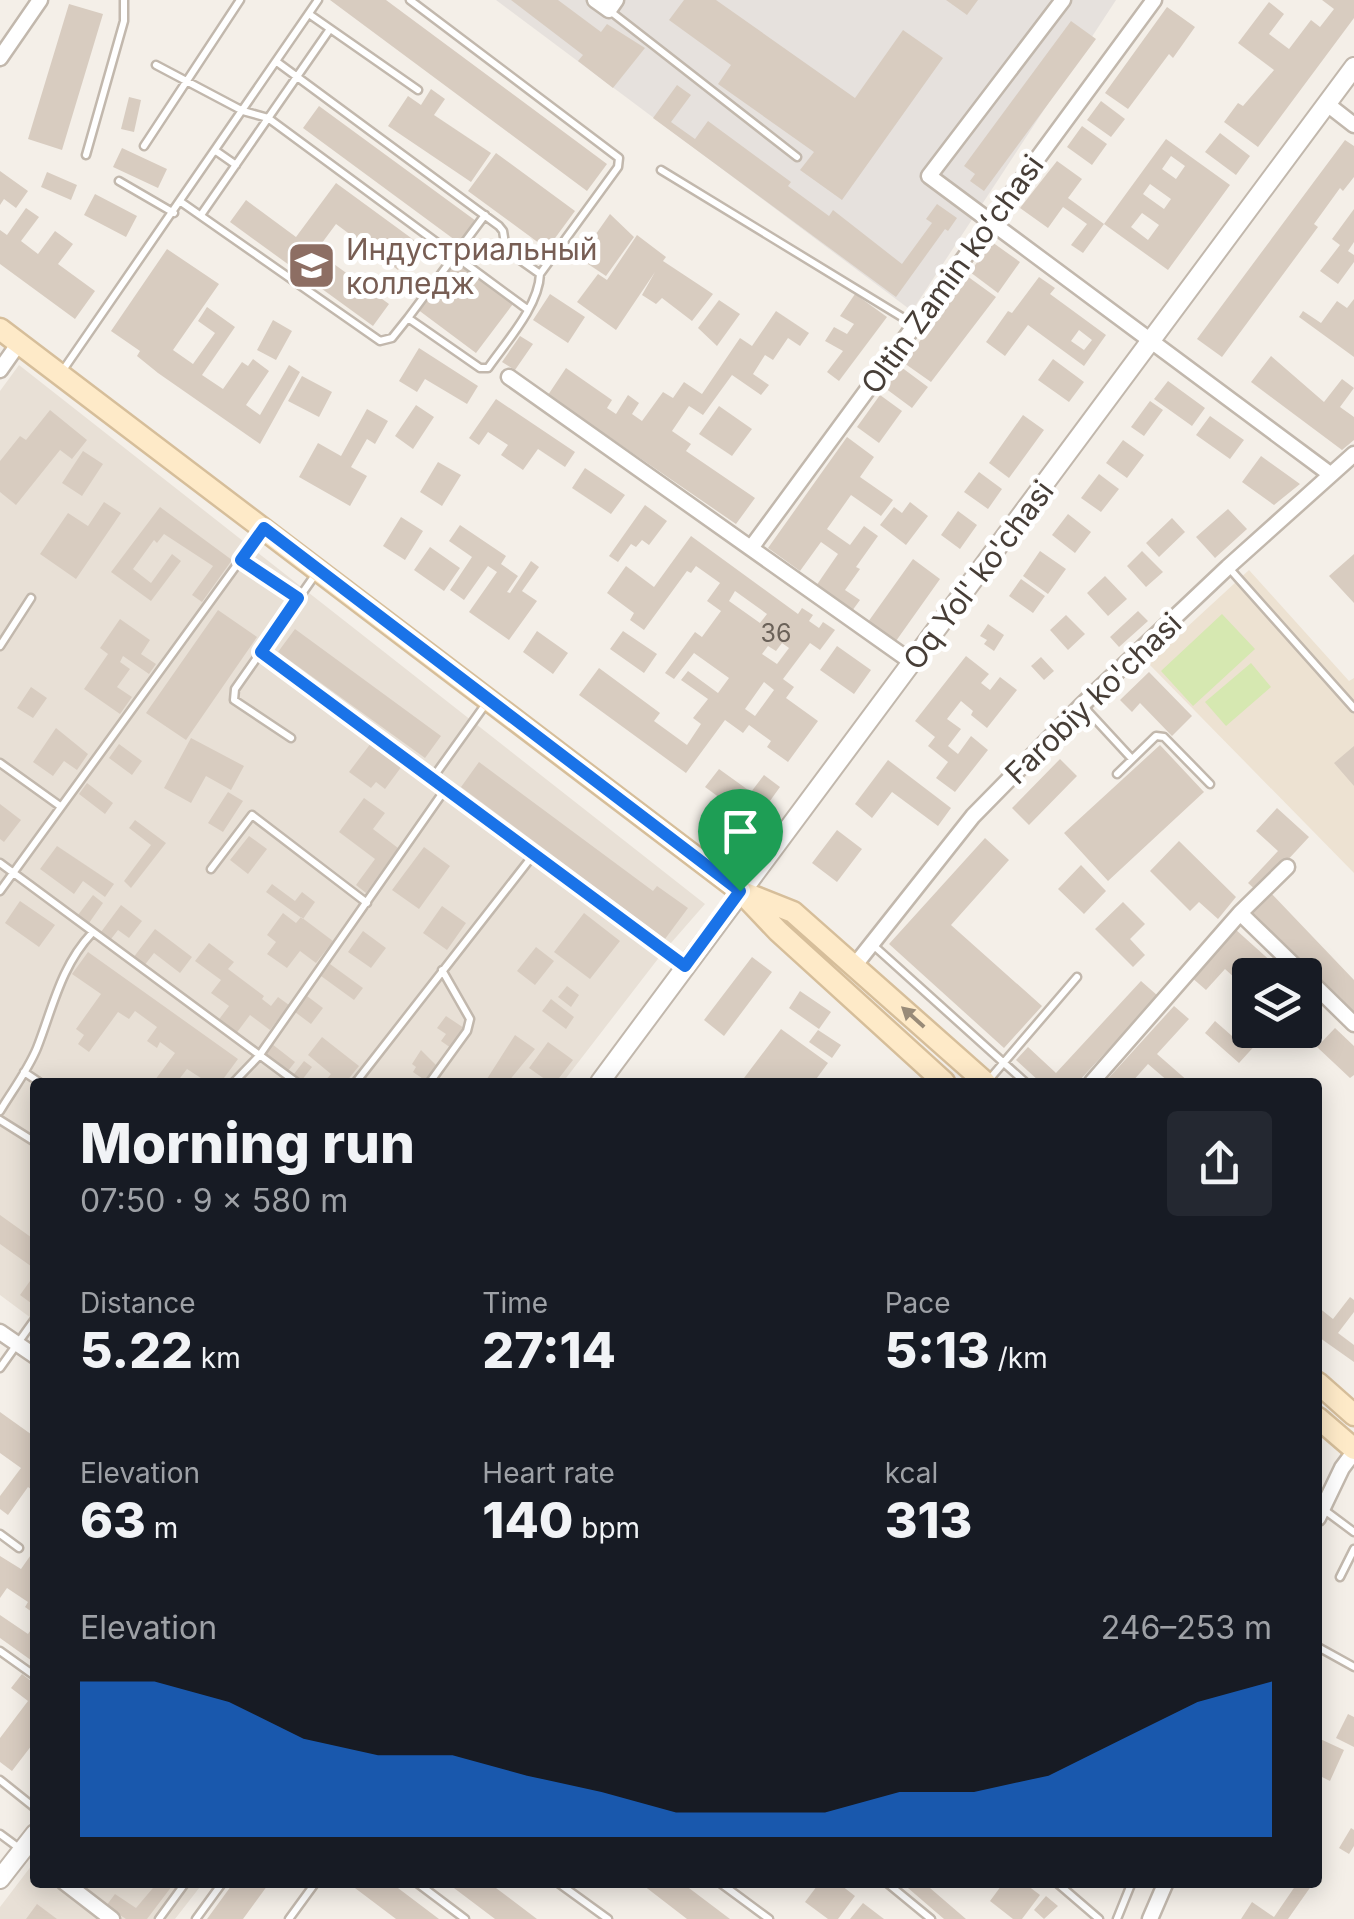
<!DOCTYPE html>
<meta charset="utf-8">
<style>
body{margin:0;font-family:Inter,sans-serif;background:#242831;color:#f1f3f6;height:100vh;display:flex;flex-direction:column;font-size:38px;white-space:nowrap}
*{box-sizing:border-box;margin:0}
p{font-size:32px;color:#9ea1a6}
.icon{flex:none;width:55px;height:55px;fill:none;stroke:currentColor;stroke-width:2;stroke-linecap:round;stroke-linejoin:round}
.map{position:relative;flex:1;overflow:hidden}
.details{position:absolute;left:30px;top:1078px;width:1292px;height:810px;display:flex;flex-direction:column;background:#171b24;border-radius:10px;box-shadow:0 5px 25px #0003}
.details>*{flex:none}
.fabs{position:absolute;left:1232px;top:958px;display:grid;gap:20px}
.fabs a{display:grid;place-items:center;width:90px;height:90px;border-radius:10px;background:#171b24;box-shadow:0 5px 25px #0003;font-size:50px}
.pin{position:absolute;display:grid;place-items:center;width:85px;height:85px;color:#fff;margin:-102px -42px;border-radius:50% 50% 50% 0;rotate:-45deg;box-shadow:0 0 10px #0007}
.pin .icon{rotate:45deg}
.round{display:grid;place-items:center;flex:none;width:105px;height:105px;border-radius:10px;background:#242831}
.overview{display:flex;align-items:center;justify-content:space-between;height:170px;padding:0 50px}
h1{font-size:55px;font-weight:800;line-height:75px}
.figures{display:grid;grid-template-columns:repeat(3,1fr);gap:15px;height:170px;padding:10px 50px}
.figures div{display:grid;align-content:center}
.figures b{font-size:50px;font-weight:800}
.figures small{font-size:28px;font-weight:400}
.figures p{font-size:28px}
.chart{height:280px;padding:20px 50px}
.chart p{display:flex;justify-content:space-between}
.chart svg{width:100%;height:180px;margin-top:10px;fill:#1a73e8;opacity:.7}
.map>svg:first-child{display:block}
.residential{fill:#e8e0d6}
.industrial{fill:#e6e1dd}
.education{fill:#ede2d2}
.green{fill:#d6e8b1}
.building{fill:#d8ccc0;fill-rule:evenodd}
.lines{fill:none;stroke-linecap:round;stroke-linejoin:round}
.service-casing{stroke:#c2b8ad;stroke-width:11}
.minor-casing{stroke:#c2b8ad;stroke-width:19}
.tertiary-casing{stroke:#c2b8ad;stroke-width:22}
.secondary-casing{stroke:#d6be9a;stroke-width:25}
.service{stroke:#fff;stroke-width:6}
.minor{stroke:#fff;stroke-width:14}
.tertiary{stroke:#fff;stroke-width:18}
.secondary{stroke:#feeac8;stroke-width:20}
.oneway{fill:#998b78}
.route-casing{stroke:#fff;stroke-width:20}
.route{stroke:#1a73e8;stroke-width:12}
.labels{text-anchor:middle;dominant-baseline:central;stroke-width:10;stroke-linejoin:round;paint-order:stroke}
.number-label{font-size:25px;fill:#6b6259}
.education-label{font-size:30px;fill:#785e54;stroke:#fff;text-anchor:start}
.street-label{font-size:30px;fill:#473e37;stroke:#fff}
</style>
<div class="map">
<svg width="1354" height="1919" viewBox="0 0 1354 1919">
<rect width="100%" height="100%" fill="#f4efe8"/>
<path class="residential" d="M19,365L705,904L664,951L563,1082H35V1321L0,1295V391Z
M35,1861V1882L203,1883L175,1919H0V1907Z"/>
<path class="industrial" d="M496,0H1116L912,311Z"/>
<path class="education" d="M1249,570L1349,681L1354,678V873L1148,663Z"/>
<path class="green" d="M1222,614L1255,649L1193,706L1161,671Z
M1251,663L1271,687L1226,726L1205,702Z"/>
<path class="building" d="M330,0H386L607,164L587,191Z
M511,0H558L601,32L607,24L645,48L613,88L578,61L583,55Z
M684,0H716L855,98L903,30L943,58L842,200L800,170L814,152L718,84L731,65L669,20Z
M946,0H978L967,15Z
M1322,0H1354V18L1258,147L1224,122L1238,103L1243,106L1274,70L1238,43L1269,2L1284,14L1269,34L1289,49L1311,20L1320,27L1334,9Z
M69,4L103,14L62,150L28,139Z
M1167,7L1195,27L1173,58L1169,54L1128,109L1105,93Z
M1071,21L1096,39L984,191L970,181L975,174L964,166Z
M677,85L691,95L671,122L695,139L708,121L791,182L788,186L829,216L833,210L902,264L932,223L926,219L937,204L957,218L948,231L945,229L896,297L653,118Z
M431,89L445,99L434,115L491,153L471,182L388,126L408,96L421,105Z
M129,97L141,100L134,132L121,129Z
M1101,101L1125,119L1111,137L1087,120Z
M319,106L476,221L459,243L303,128Z
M1082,126L1107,144L1092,165L1067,147Z
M1220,133L1250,156L1236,175L1205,152Z
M1166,139L1230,185L1168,270L1104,224ZM1171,156L1185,166L1176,179L1162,169ZM1150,184L1171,199L1164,209L1143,194ZM1142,213L1159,225L1148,240L1131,227Z
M1345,140L1354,146V177L1343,191L1340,188L1314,224L1318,227L1222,357L1197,339Z
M122,148L167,169L158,188L113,167Z
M496,153L575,211L547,249L468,191Z
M1057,161L1082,179L1068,198L1104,224L1083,253L1071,245L1087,224L1063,207L1048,228L1020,208Z
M0,171L28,191L16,208L4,199L0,205Z
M47,172L77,185L71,200L41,187Z
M336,183L418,243L398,270L336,224L316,251L389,304L373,326L230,222L246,200L296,237Z
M95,194L137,216L126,237L84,215Z
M26,208L39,217L21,241L38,254L55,231L73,244L58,264L95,291L75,319L0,264V230L7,235Z
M1354,209V242L1348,251L1354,255V262L1338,284L1320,271L1340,245L1332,239Z
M610,214L634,237L606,276L579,258Z
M637,235L666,257L663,261L713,294L692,321L662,298L656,304L642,295L655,272L616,330L577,302L598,274L607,280Z
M992,242L1020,262L998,293L970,272Z
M167,249L219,284L173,350L193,364L215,333L198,321L207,307L235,327L202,375L223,389L242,362L248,366L253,359L269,371L246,405L260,415L289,365L300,372L260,444L158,373L137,356L140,351L111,331Z
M454,260L513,304L476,353L417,309Z
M967,276L996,297L931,382L904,363Z
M1039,277L1055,288L1050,294L1106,335L1084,366L1028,325L1005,356L986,342L1008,311L1012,313ZM1079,330L1092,340L1084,350L1071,341Z
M550,294L585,317L568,343L533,320Z
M855,294L887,317L839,381L827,372L843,351L825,341L834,327L847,334L854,324L840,316Z
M1354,299V357L1299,317L1303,311L1321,323L1337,301L1347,308Z
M719,300L740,314L717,346L698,328Z
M776,311L809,333L800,346L788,338L773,360L765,355L753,374L769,385L761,395L732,375L703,415L689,406L672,431L691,444L686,451L755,498L736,524L548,395L566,368L612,400L607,408L616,414L628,395L639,403L632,414L642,421L663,392L673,398L684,382L702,394L740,338L752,346Z
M273,320L292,331L276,360L257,350Z
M520,336L533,344L515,370L502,362Z
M419,348L478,386L467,404L425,379L417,392L399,381Z
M1271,356L1324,402L1342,379L1354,388L1340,407L1354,417V440L1342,450L1251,382Z
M1053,359L1084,382L1069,402L1038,380Z
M901,367L928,387L912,408L885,388Z
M302,376L332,392L319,417L288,401Z
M1168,381L1205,408L1192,426L1154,399Z
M880,395L902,411L879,443L857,427Z
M496,399L575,452L565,467L538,449L523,470L501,455L508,445L488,432L479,445L469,438Z
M1150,401L1163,410L1144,436L1131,427Z
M416,405L434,417L413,449L395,436Z
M719,406L752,429L732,456L699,434Z
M367,409L388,421L375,444L367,439L351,467L367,476L350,506L299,477L318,443L341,456Z
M50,410L87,440L72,459L60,450L16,505L0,492V461L20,436L26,440Z
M1023,415L1044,430L1009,478L989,463Z
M1210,416L1244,440L1230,459L1196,435Z
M847,437L874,457L860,477L893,500L881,516L851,495L827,529L850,545L864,526L878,536L856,567L860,569L845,590L860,600L852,611L816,586L838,554L821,542L800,571L768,548Z
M1123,440L1144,455L1127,478L1106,463Z
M83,451L103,464L82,496L62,483Z
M1261,456L1300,484L1274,505L1242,482Z
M438,462L461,475L442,506L420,492Z
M585,468L625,495L611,514L572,488Z
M979,472L1002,489L988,509L964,492Z
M1099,474L1119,489L1101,512L1081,498Z
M104,502L121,513L76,579L40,554L68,513L88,526Z
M910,502L928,516L906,545L880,525L894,507L902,513Z
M645,505L667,521L649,545L642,540L636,547L631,544L618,562L609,556Z
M160,507L232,560L202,602L192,595L213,566L164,534L157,543L154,540L133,569L151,583L172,554L181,561L151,601L111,572Z
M1228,509L1247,529L1215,558L1196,537Z
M958,511L977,525L960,549L941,535Z
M1068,514L1091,532L1075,553L1052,535Z
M401,517L423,531L405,560L383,546Z
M1172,518L1185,532L1159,557L1146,543Z
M460,525L506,556L501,564L518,576L507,592L510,593L531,561L539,567L522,591L537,601L509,640L469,612L497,572L488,566L464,600L450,590L472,557L449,541Z
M691,536L798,614L802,608L813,615L809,621L819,628L823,622L835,630L820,650L810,643L783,679L794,687L786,698L818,721L788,762L767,747L771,741L749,725L743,733L725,720L686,773L579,695L599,668L660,713L654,721L687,745L701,724L693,718L708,699L681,680L688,671L718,693L729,678L694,653L674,679L665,673L695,632L702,637L721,611L707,601L720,583L696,566L691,573L687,571L644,630L630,620L634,613L607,593L626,566L654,587ZM735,591L767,614L760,623L729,601ZM782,643L789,648L777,664L762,654L768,646L776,651ZM764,682L774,690L755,716L745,709Z
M430,547L460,568L444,591L414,570Z
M1040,551L1066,569L1048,594L1023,576Z
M1142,551L1163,572L1146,587L1127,566Z
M1354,554V603L1329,576Z
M913,559L940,579L896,641L868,622Z
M1105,576L1127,599L1108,616L1087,593Z
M1021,579L1045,596L1033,613L1009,596Z
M218,610L257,637L186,740L146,713Z
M1138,611L1148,621L1119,647L1110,637Z
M1066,615L1085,634L1068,650L1050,630Z
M120,619L150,640L141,654L156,664L149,674L123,656L120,662L130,669L117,687L132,697L120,714L84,689L108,654L100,648Z
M988,624L1004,635L994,651L984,644L987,640L980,636Z
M295,629L441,736L425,758L278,652Z
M537,631L568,653L553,674L523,652Z
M623,631L657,654L644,673L610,649Z
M837,646L871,670L854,694L820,670Z
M966,656L989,674L981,683L990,690L1000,677L1017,690L987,728L971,715L973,711L961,701L947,719L961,729L948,746L958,754L971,736L988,750L955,792L936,778L948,762L928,746L935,737L915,721Z
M1041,657L1054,671L1044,680L1031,666Z
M1149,672L1192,716L1172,736L1140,703L1132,712L1120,700Z
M31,687L47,698L33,718L17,708Z
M56,728L88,754L77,770L64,761L53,776L33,762Z
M191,738L244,766L231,790L206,776L191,803L164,788Z
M371,743L402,766L385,789L376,782L371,788L349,772Z
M119,744L142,761L132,775L109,758Z
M1160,745L1204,792L1108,881L1064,833Z
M1354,746V786L1334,763Z
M1060,759L1077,776L1029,825L1012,808Z
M888,760L951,808L938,826L892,792L872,818L855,804Z
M479,762L653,891L657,886L688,908L665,939L461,787Z
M719,769L751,792L764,775L780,787L754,823L705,787Z
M87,783L113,803L105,814L79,794Z
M228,792L243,801L223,832L208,823Z
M364,798L385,813L373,829L398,848L366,893L356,885L375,859L339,832Z
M0,804L21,820L4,842L0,839Z
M1277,808L1309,837L1258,892L1248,883L1278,851L1256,831Z
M135,820L166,843L131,888L124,881L151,845L129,828Z
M837,830L862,849L837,882L812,863Z
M249,836L267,849L248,874L230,860Z
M985,838L1009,860L951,925L1042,1006L1004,1048L889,944Z
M1179,841L1236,897L1218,919L1199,902L1190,911L1150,871Z
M57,846L114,884L105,897L83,881L74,894L40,869Z
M424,847L450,866L419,909L392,890Z
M1081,865L1106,891L1084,914L1058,889Z
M272,884L295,901L302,892L315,902L303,919L266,892Z
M1268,890L1354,980V1020L1249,913Z
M93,895L103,903L89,923L78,915Z
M20,901L55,925L39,947L5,923Z
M1123,902L1145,924L1130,939L1145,955L1133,967L1095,929Z
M121,905L142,921L129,938L118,930L108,943L98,936Z
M442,906L466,923L447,950L423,933Z
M283,913L296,923L301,917L333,941L316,963L300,951L287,968L267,954L276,942L267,935Z
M584,913L620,941L590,979L554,952Z
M155,929L192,957L180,973L154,953L144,966L133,958Z
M1235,929L1286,975H1250V992L1225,969L1206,990L1191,977Z
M363,931L386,948L371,968L348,952Z
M209,943L234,962L228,969L264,996L262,999L271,1006L278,997L289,1005L270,1030L250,1015L235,1035L217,1022L229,1006L211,993L221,980L195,961Z
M536,947L554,961L535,985L517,971Z
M88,952L238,1059L221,1082H207L187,1069L177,1082L155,1080L175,1053L160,1042L157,1048L147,1041L157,1027L135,1011L129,1019L118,1012L89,1052L78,1044L84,1035L76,1029L101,994L72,974Z
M752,957L772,972L724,1036L704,1020Z
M330,964L363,988L354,1000L321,976Z
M1141,981L1158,996L1078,1082H1040L1016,1060L1028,1047L1056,1073Z
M567,986L579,995L571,1007L558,997Z
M800,991L831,1012L819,1029L789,1008Z
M307,996L323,1008L311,1024L295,1012Z
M551,999L574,1017L566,1029L542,1011Z
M1174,1006L1189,1019L1157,1054L1189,1082H1169L1148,1064L1132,1082H1105Z
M446,1016L464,1028L451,1048L441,1041L446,1034L437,1028Z
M1215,1021L1240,1043L1252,1030H1269L1239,1063L1205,1033Z
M1335,1028L1354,1046V1075L1350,1078L1317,1047Z
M781,1029L828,1063L814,1082H741Z
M818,1030L841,1045L832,1058L809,1042Z
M515,1035L535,1049L508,1082H485Z
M322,1037L359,1066L346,1082H324L331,1074L308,1055Z
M548,1042L573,1060L556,1082H549L529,1068Z
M272,1044L295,1062L288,1071L265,1054Z
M421,1050L436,1065L426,1081L413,1072L416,1067L412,1064Z
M304,1061L312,1067L302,1080L294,1074Z
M0,1215L35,1240V1269L0,1244Z
M35,1274V1306L20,1295Z
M1350,1297L1354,1300V1312L1338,1333L1354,1345V1362L1320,1338L1322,1335L1318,1332V1307L1333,1319Z
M0,1412L35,1437V1492L28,1487L8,1515L0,1509V1496L21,1468L0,1453Z
M35,1549V1608L32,1612L25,1607L28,1602L7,1588L0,1598V1556L21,1569Z
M0,1615L28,1634L35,1624V1663L0,1638Z
M22,1674L35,1684V1741L12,1771L0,1762V1738L28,1701L11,1688Z
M1348,1714L1354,1717V1747L1336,1738Z
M1318,1738L1344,1750L1330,1781L1318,1775Z
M1351,1828L1354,1830V1846L1349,1854L1339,1848Z
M158,1882H175L147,1919H126L106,1906L115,1894L136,1908Z
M234,1882H270L243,1919H207Z
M347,1882H390L439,1919H396Z
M446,1882H488L537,1919H495Z
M639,1882H681L730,1919H687Z
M820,1882H837L855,1896L838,1919H828L805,1902Z
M901,1882H923L966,1919H944Z
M1004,1882H1023L1040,1895L1022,1919H1013L990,1901Z
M1298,1882H1314L1288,1919H1241L1252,1902L1274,1917Z
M1046,1896L1058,1906L1044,1919L1034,1910Z
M863,1903L884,1919H850Z
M37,1904L57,1919H26Z"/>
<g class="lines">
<defs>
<path id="service" d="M610,11L797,157
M309,14L418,90
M277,62L499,226L503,231L506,250L540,274
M156,65L243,111L268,118L527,309
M144,146L240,0
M216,151L236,165
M86,155L124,21V0
M661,170L915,325
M119,181L174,213
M181,202L380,341L392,338L408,318L480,368H488C506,342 539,306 540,274L618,167L619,158L410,0
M201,215L330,29
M408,318L485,215
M61,373L318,0
M241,560L298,598
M1229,568L1354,708
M0,646L31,598
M261,652L682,964
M1083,706L1132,759
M291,738L234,700L235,689L315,575
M0,763L60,806
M1117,774L1156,736L1164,737L1210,784
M0,863L296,1082
M211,869L252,815L367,903
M0,891L260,533
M873,945L1025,1082
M24,1072L39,1082
M234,1082L259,1056L444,791L436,781L437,772L485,705
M356,1082L534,854
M430,1082L467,1031L470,1019L442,970
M987,1082L1077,977
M0,1111C12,1091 28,1070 37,1048C53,1007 61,966 92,933
M0,1120L35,1142
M0,1368L35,1319
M1323,1509L1354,1532
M0,1534L19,1548
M1340,1577L1354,1549
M1318,1647L1354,1667
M0,1651L35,1676
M0,1780L35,1808
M0,1834L19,1848
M416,1882L465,1919
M557,1882L608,1919
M719,1882L769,1919
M886,1882L931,1919
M1056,1882L1099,1919
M159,1919L186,1882
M196,1919L223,1882
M289,1919L316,1882
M1117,1919L1132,1882"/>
<path id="minor" d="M595,0L609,10L616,0
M1063,0L929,176L1330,474
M0,58L40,0
M1327,104L1354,125
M0,370L19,343
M509,377L913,663
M751,548L1154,0
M1240,913L1304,975
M855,965L973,816L1082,705L1228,567L1354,454
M1305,976L1354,1024
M1092,1082L1240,913L1287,867
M0,1332L35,1356
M1318,1518L1342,1468L1354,1452
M64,1882L112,1919
M1150,1919L1166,1882"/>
<path id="tertiary" d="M600,1082L1354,67
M0,1879L35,1834"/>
<path id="secondary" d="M0,329L740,891
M944,1082L778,931L740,891L793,912L985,1082
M1318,1383L1354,1415
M1318,1418L1354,1449"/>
</defs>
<use href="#service" class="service-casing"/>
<use href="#minor" class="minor-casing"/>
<use href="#tertiary" class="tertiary-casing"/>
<use href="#secondary" class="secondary-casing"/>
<use href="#service" class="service"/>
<use href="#minor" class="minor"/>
<use href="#tertiary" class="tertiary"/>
<use href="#secondary" class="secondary"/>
</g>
<defs><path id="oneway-solid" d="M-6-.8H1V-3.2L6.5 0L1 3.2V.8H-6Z" transform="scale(2.5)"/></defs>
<use class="oneway" href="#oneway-solid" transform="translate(913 1017) rotate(-138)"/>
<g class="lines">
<defs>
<path id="route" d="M264,528L740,891L685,966L261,652L298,598L241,560Z"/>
</defs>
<use href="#route" class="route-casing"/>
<use href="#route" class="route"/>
</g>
<defs>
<symbol id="university-square" viewBox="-11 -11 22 22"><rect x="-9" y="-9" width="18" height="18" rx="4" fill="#8d6e63" stroke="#fff"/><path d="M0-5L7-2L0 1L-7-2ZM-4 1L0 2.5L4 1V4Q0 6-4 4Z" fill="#fff"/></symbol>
</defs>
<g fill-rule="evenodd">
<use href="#university-square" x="284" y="238" width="55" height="55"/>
</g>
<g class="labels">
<g class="number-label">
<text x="776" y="633">36</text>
</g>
<g class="education-label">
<text x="346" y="249">Индустриальный<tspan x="346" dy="34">колледж</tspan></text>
</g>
<g class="street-label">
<text transform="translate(952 274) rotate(-54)">Oltin Zamin koʻchasi</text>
<text transform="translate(978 575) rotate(-53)">Oq Yol' ko'chasi</text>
<text transform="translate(1093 698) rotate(-44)">Farobiy ko'chasi</text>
</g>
</g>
</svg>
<div class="fabs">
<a><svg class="icon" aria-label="layers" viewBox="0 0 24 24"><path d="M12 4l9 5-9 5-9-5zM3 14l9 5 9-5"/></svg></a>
</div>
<div class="pin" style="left:740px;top:891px;background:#1e9e55"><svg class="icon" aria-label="arrive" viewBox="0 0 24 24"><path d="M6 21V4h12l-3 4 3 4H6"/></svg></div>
<section class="details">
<div class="overview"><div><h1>Morning run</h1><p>07:50 · 9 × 580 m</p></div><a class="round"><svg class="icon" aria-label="share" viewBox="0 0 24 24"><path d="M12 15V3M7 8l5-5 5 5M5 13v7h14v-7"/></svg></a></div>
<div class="figures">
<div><p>Distance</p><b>5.22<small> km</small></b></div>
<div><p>Time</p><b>27:14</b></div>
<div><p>Pace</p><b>5:13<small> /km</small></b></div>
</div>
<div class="figures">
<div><p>Elevation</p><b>63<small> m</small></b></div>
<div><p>Heart rate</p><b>140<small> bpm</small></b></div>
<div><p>kcal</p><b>313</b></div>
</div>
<div class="chart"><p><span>Elevation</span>246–253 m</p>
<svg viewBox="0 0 160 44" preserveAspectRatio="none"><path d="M0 44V6L10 6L20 11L30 20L40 24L50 24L60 29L70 33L80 38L90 38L100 38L110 33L120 33L130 29L140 20L150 11L160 6V44z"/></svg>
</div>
</section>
</div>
